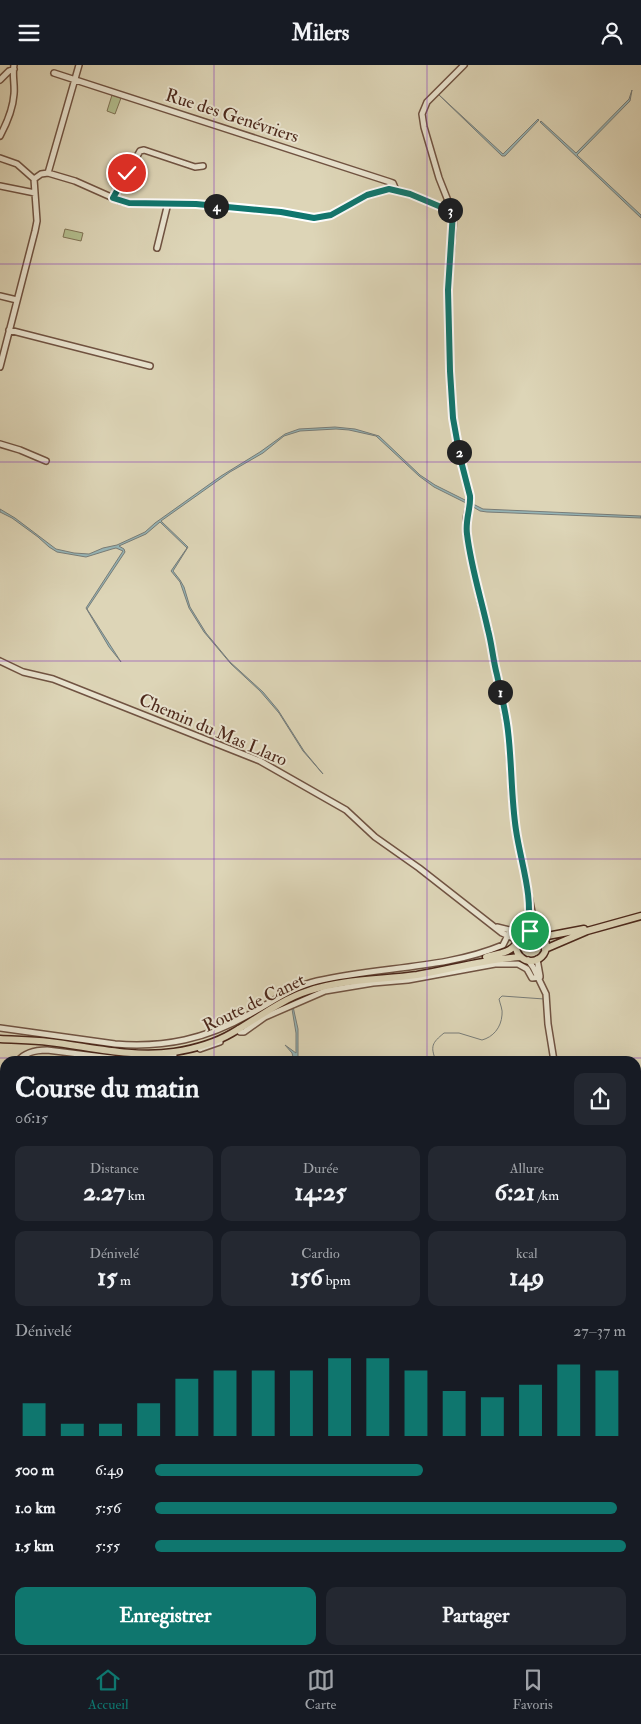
<!DOCTYPE html>
<html lang="fr">
<meta charset="utf-8">
<style>
body{margin:0;font-family:"IM FELL Double Pica",serif;background:#242831;color:#f1f3f6;height:100vh;display:flex;flex-direction:column;font-size:19px;white-space:nowrap}
*{box-sizing:border-box;margin:0}
p{font-size:16px;color:#9ea1a6}
.icon{flex:none;width:28px;height:28px;fill:none;stroke:currentColor;stroke-width:2;stroke-linecap:round;stroke-linejoin:round}
.map{position:relative;flex:1;overflow:hidden}
.panel{position:absolute;left:0px;top:991px;width:641px;height:599px;display:flex;flex-direction:column;background:#171b24;border-radius:15px 15px 0 0;box-shadow:0 5px 20px #0002}
.panel>*{flex:none}
.pin{position:absolute;display:grid;place-items:center;width:42px;height:42px;color:#fff;margin:-21px;border:2px solid #fff;border-radius:50%;box-shadow:0 1px 5px #0007}
.km{position:absolute;width:25px;height:25px;margin:-12px;border-radius:50%;background:#222;color:#fff;font-size:14px;line-height:25px;text-align:center}
.round{display:grid;place-items:center;flex:none;width:52px;height:52px;border-radius:10px;background:#242831}
.summary{display:flex;align-items:center;justify-content:space-between;height:85px;padding:0 15px}
h1{font-size:28px;font-weight:700;line-height:38px}
.stats{display:grid;grid-template-columns:repeat(3,1fr);gap:8px;height:85px;padding:5px 15px}
.stats div{display:grid;align-content:center;border-radius:10px;background:#242831;text-align:center}
.stats b{font-size:25px;font-weight:700}
.stats small{font-size:14px;font-weight:400}
.stats p{font-size:14px}
.chart{height:140px;padding:10px 15px}
.chart p{display:flex;justify-content:space-between}
.chart svg{width:100%;height:90px;margin-top:5px;stroke:#0f766e;stroke-width:6}
.cta{display:flex;gap:10px;margin-top:auto;padding:10px 15px}
.cta a{flex:1;height:58px;border-radius:10px;background:#0f766e;color:#fff;font-size:20px;font-weight:700;line-height:58px;text-align:center}
.cta a+a{background:#242831;color:#f1f3f6}
ul{padding:0 15px;list-style:none;font-size:16px}
li{display:grid;grid-template-columns:80px 60px 1fr;align-items:center;height:38px}
li i{height:12px;border-radius:6px;background:#0f766e}
header{display:flex;justify-content:space-between;align-items:center;height:65px;padding:0 15px;background:#171b24;font-size:22px;font-weight:700}
.dock{display:flex;justify-content:space-around;align-items:center;height:70px;border-top:1px solid #363941;background:#171b24;font-size:14px;color:#9ea1a6}
.dock a{display:grid;justify-items:center;gap:2px}
.dock .selected{color:#0f766e}
.map>svg:first-child{display:block}
.green{fill:#b2bd8d;stroke:#7f7254}
.water{fill:#96b6b8;stroke:#787d79}
.lines{fill:none;stroke-linecap:round;stroke-linejoin:round}
.stream{stroke:#787d79;stroke-width:1}
.minor-casing{stroke:#705342;stroke-width:8}
.major-casing{stroke:#4c281b;stroke-width:9}
.highway-casing{stroke:#4c281b;stroke-width:9}
.minor{stroke:#e9e4d0;stroke-width:5}
.major{stroke:#ddd5b7;stroke-width:6}
.highway{stroke:#ddd5b7;stroke-width:7}
.route-casing{stroke:#fff;stroke-width:10}
.route{stroke:#0f766e;stroke-width:6}
.grid{fill:none;stroke:#7b2cbf;stroke-width:1;stroke-opacity:0.55}
.labels{text-anchor:middle;dominant-baseline:central;stroke-width:4;stroke-linejoin:round;paint-order:stroke}
.street-label{font-size:18px;fill:#4c281b;stroke:#e9e4d0}
</style>
<header><svg class="icon" aria-label="menu" viewBox="0 0 24 24"><path d="M4 6h16M4 12h16M4 18h16"/></svg>Milers<svg class="icon" aria-label="person" viewBox="0 0 24 24"><circle cx="12" cy="8" r="4"/><path d="M4 21q1-7 8-7t8 7"/></svg></header>
<div class="map">
<svg width="641" height="1589" viewBox="0 0 641 1589">
<rect width="100%" height="100%" fill="#ddd5b7"/>
<filter id="stains"><feTurbulence type="fractalNoise" baseFrequency=".004" numOctaves="4"/><feColorMatrix values="0 0 0 0 .2 0 0 0 0 .09 0 0 0 0 .02 0 0 0 .5 -.17"/></filter>
<radialGradient id="worn" r=".72"><stop offset=".6" stop-color="#630" stop-opacity="0"/><stop offset="1" stop-color="#630" stop-opacity=".3"/></radialGradient>
<path class="green" d="M112,30L121,33L115,49L107,46Z
M65,164L83,168L81,176L63,172Z"/>
<path class="water" d="M632,25L630,36L577,90L641,150V153L540,57L541,56L576,88L629,34Z
M438,29L503,89L538,54L539,55L505,91H502Z
M335,362L355,364L379,371L420,410L435,420L469,437L468,439L434,422L419,411L376,371L349,365L336,364L300,366L284,371L263,388L230,407L161,456L188,482L173,506L180,515L184,522L190,542L206,568L230,597L263,627L278,645L304,686L323,709L303,686L279,648L260,626L231,599L204,567L189,543L180,517L171,506L187,483L160,457L146,469L119,481L124,484L125,487L87,544L121,597L109,582L86,543L123,486L116,483L112,484L86,492L57,487L49,482L38,472L12,453L0,447V444L15,453L56,484L74,488L89,489L103,483L117,480L145,467L155,458L221,411L260,387L285,369L299,364Z
M471,438L483,444L641,451V453L487,447L480,446L470,440Z
M292,937L298,964V996H294L292,988L285,980L296,988V968L291,938Z
M636,1278L641,1281V1306L636,1304Z"/>
<g class="lines">
<path class="stream" d="M436,996C430,981 432,978 444,968H459L482,975C493,972 501,963 502,950C503,945 500,939 499,934L502,931L544,934
M0,1090L5,1091
M636,1106L641,1102
M636,1142L641,1143
M636,1197L641,1198"/>
<defs>
<path id="minor" d="M464,0L427,37L422,49L424,62L439,113L454,151L448,225L450,306L453,353L460,392L470,431V436L466,454V467L480,535L488,565L508,666L512,731L516,766L536,867
M54,8L390,117L393,118L396,125
M0,15L9,6L14,4
M0,71C7,58 13,44 14,29C15,19 12,10 14,0
M0,93L17,99L34,114L37,156L35,166L0,302
M48,108L79,0
M34,114L41,109L48,108L75,116L120,136L129,138L196,139L281,147L314,153L331,150L367,130L389,124L410,129L453,147
M0,121L35,128
M113,133L140,86L144,85L195,102L203,101
M157,183L168,138
M0,231L17,235
M9,265L150,301
M0,379L20,385L46,396
M0,596L23,607L53,614L260,696L346,745L375,772L419,803L502,868L517,875
M497,862L523,868
M527,866L530,847
M537,894L540,911
M528,895L533,902L546,929L548,959L554,996
M0,963L115,979C165,983 206,974 250,949C272,937 292,922 317,916C379,901 443,905 503,880L510,866
M238,964L240,967H244L265,952L325,926L373,918L408,915L495,899H518L527,904L532,913L540,912
M200,984L220,977
M18,996C25,987 35,985 47,985L127,995L174,990
M0,1026L5,1018
M0,1029L5,1033
M636,1115L641,1117
M0,1119L5,1120
M0,1501L5,1500
M31,1585V1589
M161,1585L181,1589
M67,1589L104,1585L111,1589
M131,1589L140,1585
M523,1589L525,1585"/>
<path id="major" d="M516 881a15 15 0 1 1 30 0a15 15 0 1 1-30 0Z
M542,872L584,864
M545,884L587,866L641,851
M486,892C496,889 510,888 516,879
M0,974C17,975 33,975 49,977C91,982 132,993 174,987C193,984 215,978 232,968C257,954 280,935 308,926C343,914 380,915 417,910C452,904 486,894 521,892"/>
<path id="highway" d="M0,1102L5,1103
M0,1108L5,1109
M636,1249L641,1251"/>
</defs>
<use href="#minor" class="minor-casing"/>
<use href="#major" class="major-casing"/>
<use href="#highway" class="highway-casing"/>
<use href="#minor" class="minor"/>
<use href="#major" class="major"/>
<use href="#highway" class="highway"/>
</g>
<g class="lines">
<defs>
<path id="route" d="M127,108L113,133L129,138L196,139L281,147L314,153L331,150L367,130L389,124L410,129L453,147L448,225L450,306L453,353L460,392L470,431C471,443 465,455 467,469C471,502 481,533 488,565C492,580 493,595 497,610C501,629 506,647 508,666C512,699 511,732 516,765C521,799 534,832 527,866H530"/>
</defs>
<use href="#route" class="route-casing"/>
<use href="#route" class="route"/>
</g>
<path class="grid" d="M214,0V996M427,0V996M0,199H641M0,397H641M0,596H641M0,794H641M0,993H641M0,1192H5M636,1192H641M0,1390H5M636,1390H641M214,1585V1589M427,1585V1589"/>
<g class="labels">
<g class="street-label">
<text transform="translate(232 51) rotate(18)">Rue des Genévriers</text>
<text transform="translate(213 665) rotate(23)">Chemin du Mas Llaro</text>
<text transform="translate(254 938) rotate(-26)">Route de Canet</text>
</g>
</g>
<rect width="100%" height="100%" filter="url(#stains)"/>
<rect width="100%" height="100%" fill="url(#worn)"/>
</svg>
<div class="pin" style="left:530px;top:866px;background:#1e9e55"><svg class="icon" aria-label="arrive" viewBox="0 0 24 24"><path d="M6 21V4h12l-3 4 3 4H6"/></svg></div>
<div class="pin" style="left:127px;top:108px;background:#d93025"><svg class="icon" aria-label="check" viewBox="0 0 24 24"><path d="M5 12l5 5 9-10"/></svg></div>
<b class="km" style="left:500px;top:627px">1</b>
<b class="km" style="left:459px;top:387px">2</b>
<b class="km" style="left:450px;top:145px">3</b>
<b class="km" style="left:216px;top:141px">4</b>
<section class="panel">
<div class="summary"><div><h1>Course du matin</h1><p>06:15</p></div><a class="round"><svg class="icon" aria-label="share" viewBox="0 0 24 24"><path d="M12 15V3M7 8l5-5 5 5M5 13v7h14v-7"/></svg></a></div>
<div class="stats">
<div><p>Distance</p><b>2.27<small> km</small></b></div>
<div><p>Durée</p><b>14:25</b></div>
<div><p>Allure</p><b>6:21<small> /km</small></b></div>
</div>
<div class="stats">
<div><p>Dénivelé</p><b>15<small> m</small></b></div>
<div><p>Cardio</p><b>156<small> bpm</small></b></div>
<div><p>kcal</p><b>149</b></div>
</div>
<div class="chart"><p><span>Dénivelé</span>27–37 m</p>
<svg viewBox="0 0 160 44" preserveAspectRatio="none"><path d="M5 44V28M15 44V38M25 44V38M35 44V28M45 44V16M55 44V12M65 44V12M75 44V12M85 44V6M95 44V6M105 44V12M115 44V22M125 44V25M135 44V19M145 44V9M155 44V12"/></svg>
</div>
<ul>
<li><b>500 m</b>6:49<i style="width:57%"></i></li>
<li><b>1.0 km</b>5:56<i style="width:98%"></i></li>
<li><b>1.5 km</b>5:55<i style="width:100%"></i></li>
</ul>
<div class="cta"><a>Enregistrer</a><a>Partager</a></div>
</section>
</div>
<nav class="dock">
<a class="selected"><svg class="icon" aria-label="home" viewBox="0 0 24 24"><path d="M3 11l9-7 9 7M6 9v11h12V9"/></svg>Accueil</a>
<a><svg class="icon" aria-label="map" viewBox="0 0 24 24"><path d="M3 6l6-2 6 2 6-2v14l-6 2-6-2-6 2zM9 4v14M15 6v14"/></svg>Carte</a>
<a><svg class="icon" aria-label="saved" viewBox="0 0 24 24"><path d="M7 4h10v16l-5-4-5 4z"/></svg>Favoris</a>
</nav>
